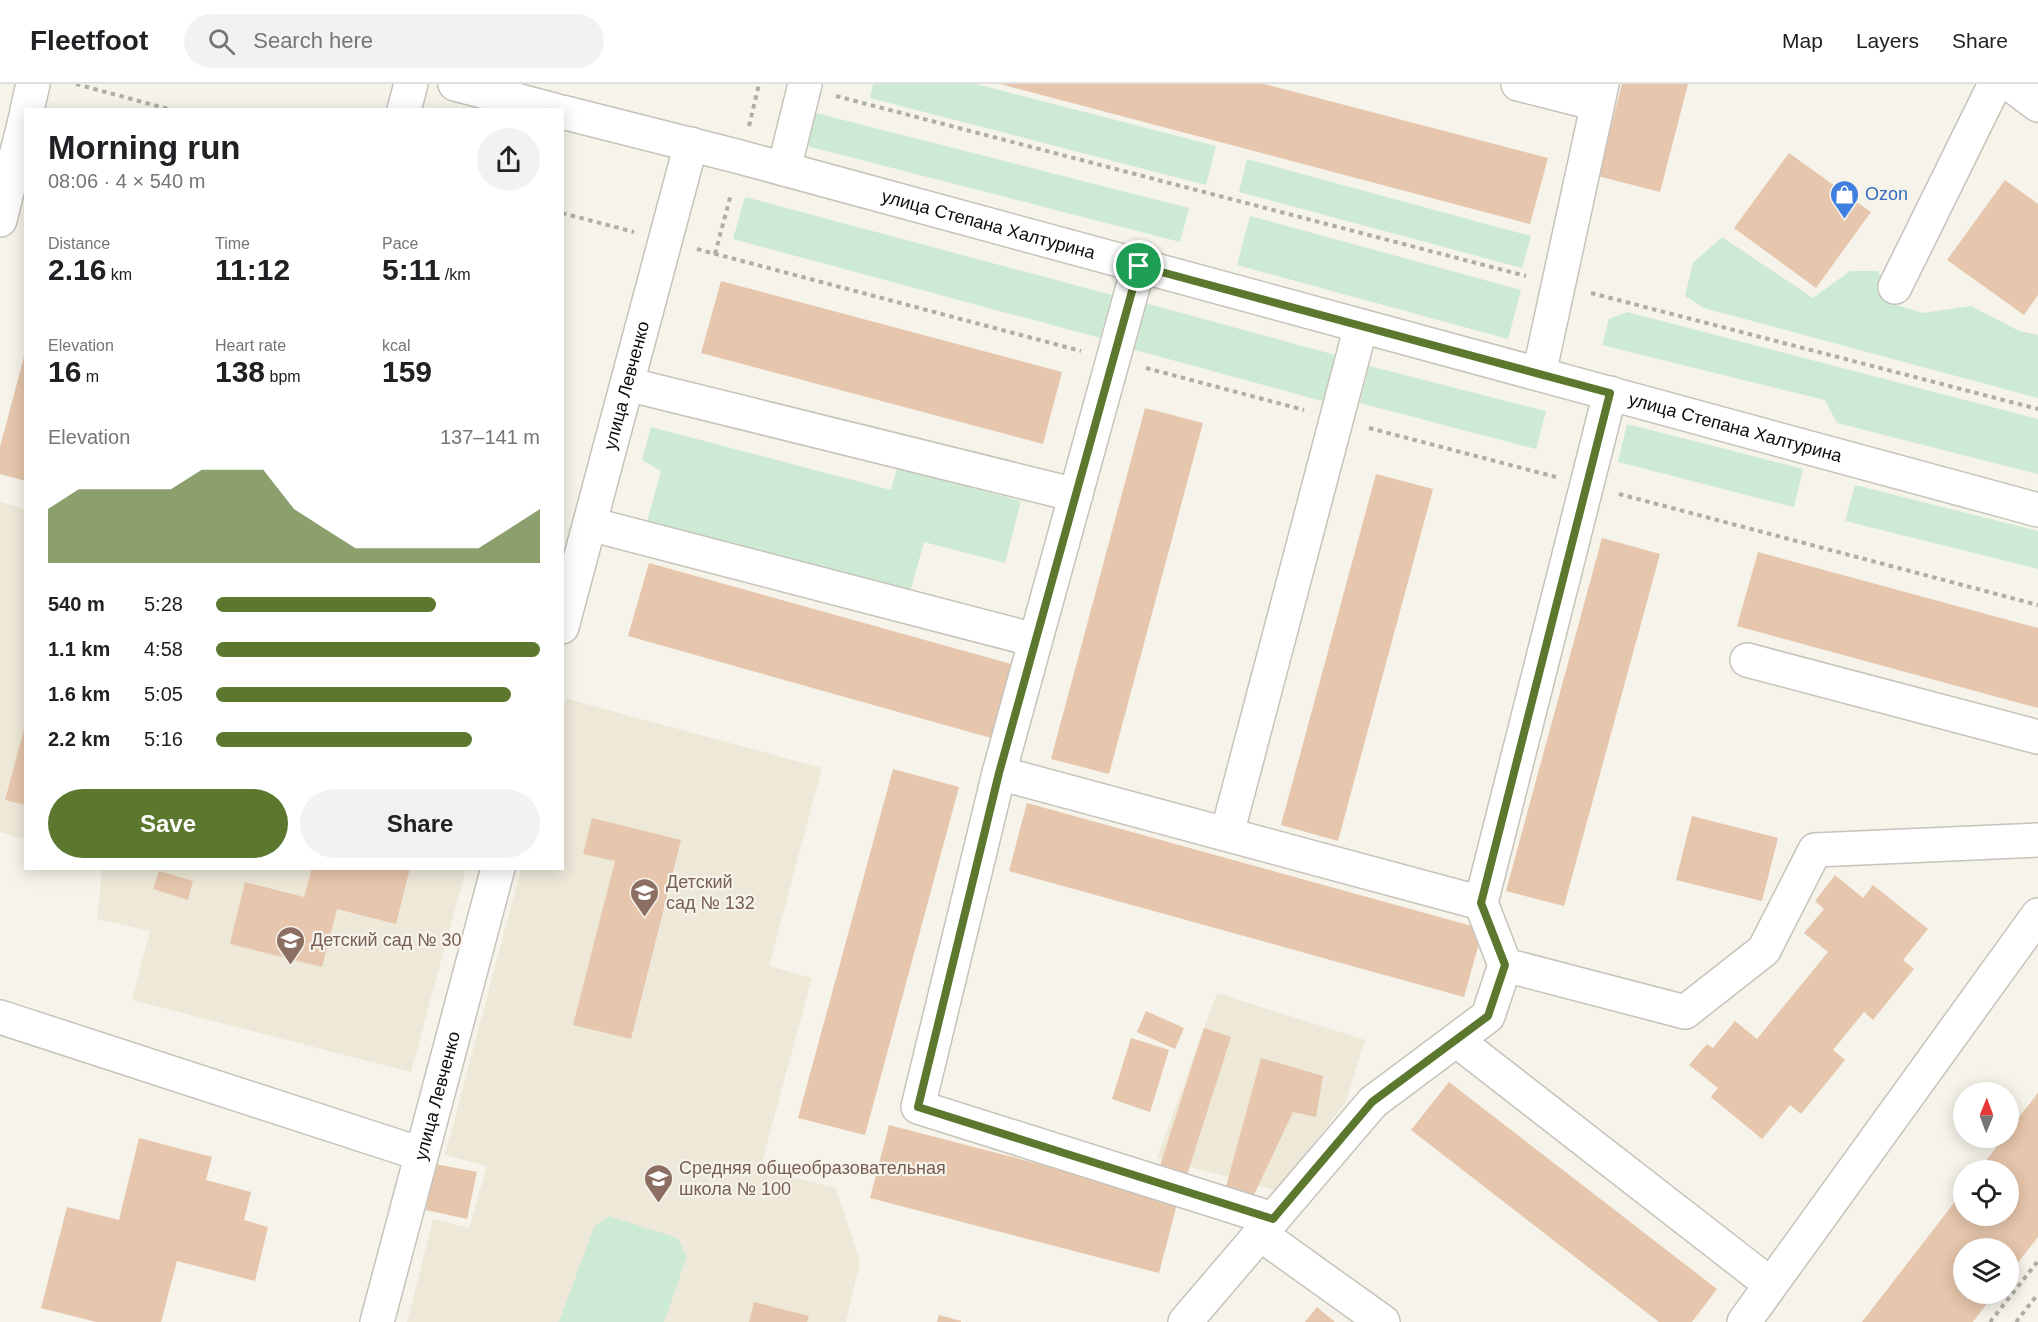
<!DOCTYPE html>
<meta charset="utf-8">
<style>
body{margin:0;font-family:Arial,sans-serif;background:#f2f2f2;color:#202124;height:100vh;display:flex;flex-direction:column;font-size:22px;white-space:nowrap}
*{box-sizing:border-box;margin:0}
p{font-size:20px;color:#757577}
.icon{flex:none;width:33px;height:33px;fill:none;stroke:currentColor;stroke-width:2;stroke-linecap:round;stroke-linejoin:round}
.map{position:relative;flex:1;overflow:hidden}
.details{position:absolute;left:24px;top:24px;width:540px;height:762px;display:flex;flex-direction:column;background:#fff;border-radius:0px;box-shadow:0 3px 15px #0003}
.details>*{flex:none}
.needle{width:39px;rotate:1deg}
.controls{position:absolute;left:1953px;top:998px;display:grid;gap:12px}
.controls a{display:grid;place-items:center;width:66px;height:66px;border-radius:50%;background:#fff;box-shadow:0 3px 15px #0003;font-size:30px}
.pin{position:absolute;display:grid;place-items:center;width:51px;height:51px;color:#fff;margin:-26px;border:3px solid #fff;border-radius:50%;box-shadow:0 2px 6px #0007}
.round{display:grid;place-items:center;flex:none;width:63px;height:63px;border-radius:32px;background:#f2f2f2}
.summary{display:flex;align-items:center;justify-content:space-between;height:102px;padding:0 24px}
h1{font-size:33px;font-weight:700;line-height:45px}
.figures{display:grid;grid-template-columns:repeat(3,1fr);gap:9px;height:102px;padding:6px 24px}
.figures div{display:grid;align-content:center}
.figures b{font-size:30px;font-weight:700}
.figures small{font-size:16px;font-weight:400}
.figures p{font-size:16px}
.chart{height:168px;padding:12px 24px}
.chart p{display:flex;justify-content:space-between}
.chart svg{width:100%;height:108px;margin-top:6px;fill:#5b782e;opacity:.7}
.button{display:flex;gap:12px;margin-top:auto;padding:12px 24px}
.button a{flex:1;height:69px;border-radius:36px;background:#5b782e;color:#fff;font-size:24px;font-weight:700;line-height:69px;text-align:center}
.button a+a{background:#f2f2f2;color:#202124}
ul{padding:0 24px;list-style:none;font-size:20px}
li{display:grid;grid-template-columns:96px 72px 1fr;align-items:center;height:45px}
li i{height:15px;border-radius:8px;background:#5b782e}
header{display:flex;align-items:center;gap:36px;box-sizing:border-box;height:84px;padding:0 30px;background:#fff;border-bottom:2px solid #e0e0e0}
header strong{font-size:28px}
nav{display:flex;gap:33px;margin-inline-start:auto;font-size:21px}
.search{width:420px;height:54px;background:#f2f2f2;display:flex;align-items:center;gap:15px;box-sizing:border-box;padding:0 21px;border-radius:33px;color:#757577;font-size:22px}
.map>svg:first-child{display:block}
.built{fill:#ede8d8}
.green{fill:#ccead4}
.building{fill:#e6c6ac}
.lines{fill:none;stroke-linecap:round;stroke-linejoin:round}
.minor-casing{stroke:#c6c3bb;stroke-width:36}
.path{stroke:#b0ada6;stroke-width:4;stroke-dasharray:4.5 4.5;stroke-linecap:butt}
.minor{stroke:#fff;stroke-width:33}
.route-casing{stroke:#fff;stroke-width:12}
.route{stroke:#5b782e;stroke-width:8}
.labels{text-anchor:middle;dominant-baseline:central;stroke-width:4.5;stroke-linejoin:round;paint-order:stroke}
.shop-label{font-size:18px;fill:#366cbe;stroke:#f6f3ea;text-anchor:start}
.street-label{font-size:18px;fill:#0d0c0a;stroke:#f6f3ea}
.education-label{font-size:18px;fill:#785e54;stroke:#f6f3ea;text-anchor:start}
</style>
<header>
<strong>Fleetfoot</strong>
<div class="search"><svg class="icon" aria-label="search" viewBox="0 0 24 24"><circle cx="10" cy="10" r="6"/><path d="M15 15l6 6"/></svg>Search here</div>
<nav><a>Map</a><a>Layers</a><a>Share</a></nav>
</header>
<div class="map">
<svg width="2038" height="1238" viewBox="0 0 2038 1238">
<rect width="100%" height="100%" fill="#f6f3ea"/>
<path class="built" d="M0,418L25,425V755L0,748Z
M567,615L822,684L769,882L812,894L760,1085L836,1104L860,1178L846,1238H407L433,1135L469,1144L487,1082L445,1071L521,785L562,784V630Z
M102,785H466L411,988L132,916L150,847L97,835Z
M1217,909L1365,956L1346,1018L1277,1106L1157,1074Z"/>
<path class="green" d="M873,0H976L1216,62L1206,101L870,14Z
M808,27L1189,124L1180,158L799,60Z
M1247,75L1531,152L1522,184L1239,108Z
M745,113L1112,211L1100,254L733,155Z
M1250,132L1521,206L1508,255L1237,181Z
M1722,153L1813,214L1850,187H1878L1893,220L1923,229L1971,222L2019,247L2038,251V314L1704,224L1685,212L1693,179Z
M1141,218L1339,272L1326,318L1128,264Z
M1627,228L2038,335V390L1837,339L1825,316L1602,261L1609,235Z
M1369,282L1546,327L1536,365L1360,319Z
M1627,340L1803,385L1794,423L1618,378Z
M651,343L891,406L897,384L1021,417L1005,479L924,458L909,512L646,442L661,387L642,376Z
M1855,401L2038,447V485L1845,437Z
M609,1132L677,1154L687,1172L664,1238H559L594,1143Z"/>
<path class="building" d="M1000,0H1264L1548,74L1530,140Z
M1622,0H1688L1660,108L1598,92Z
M1789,69L1871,128L1816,204L1734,144Z
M2005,96L2038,120V211L2024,231L1947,176Z
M721,197L1062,288L1043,360L701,269Z
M25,269H26V397L0,390V363Z
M1145,324L1203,339L1109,690L1051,675Z
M1376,390L1433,405L1338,757L1281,741Z
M1602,454L1660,470L1564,822L1506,807Z
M1758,468L2038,544V624L1737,542Z
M649,479L1011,580L991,654L628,552Z
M25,642H26V721L5,716Z
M893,685L959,703L865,1051L798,1034Z
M1027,719L1483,845L1464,913L1009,787Z
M1692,732L1778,754L1762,817L1676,796Z
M592,734L681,756L631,955L573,941L615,777L583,770Z
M312,784H410L396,840L337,825L322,883L230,860L245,798L304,813Z
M159,787L193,797L188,816L153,805Z
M1835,791L1863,814L1873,801L1928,845L1903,876L1914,885L1873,936L1864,928L1833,966L1845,976L1801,1030L1790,1021L1762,1055L1711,1013L1718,1004L1689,981L1707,960L1713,964L1735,937L1757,955L1828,868L1804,849L1824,825L1815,817Z
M1146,927L1184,944L1175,965L1137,948Z
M1204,944L1231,953L1185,1097L1158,1088Z
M1131,954L1169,966L1150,1028L1112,1015Z
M1261,974L1323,992L1316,1033L1293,1028L1251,1117L1225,1106Z
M1449,998L1717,1205L1692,1238H1659L1411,1046Z
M2038,1009V1153L2008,1191V1164H1964V1209H1995L1973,1238H1862L1964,1106V1131H2008V1086H1979L2004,1053H2008V1047Z
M889,1041L1178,1116L1159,1189L870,1114Z
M139,1054L212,1073L206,1096L251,1108L244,1136L268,1143L255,1197L177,1177L161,1238H96L41,1224L67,1123L119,1136Z
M435,1080L477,1088L467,1135L426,1126Z
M754,1218L809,1232L807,1238H749Z
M1317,1223L1335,1238H1305Z
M939,1231L961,1237V1238H937Z"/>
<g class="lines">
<defs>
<g id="minor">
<path d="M455,0L554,26"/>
<path d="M1518,0L1597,20"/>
<path d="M2010,0L2038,21"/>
<path d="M27,26L33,0"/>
<path d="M404,26L411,0"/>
<path id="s1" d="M562,28L740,73L2038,426"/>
<path d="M784,85L805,0"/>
<path d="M0,136L26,32"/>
<path d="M1139,181L999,689L918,1023L1273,1135"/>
<path d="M1895,203L1995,0"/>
<path d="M1539,290L1602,0"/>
<path d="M627,300L1076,411"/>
<path d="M590,440L1035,556"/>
<path id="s2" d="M562,543L691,60"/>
<path d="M1747,576L2038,653"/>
<path d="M999,689L1481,819"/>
<path d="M1227,750L1361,242"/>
<path d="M1505,881L1685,928L1764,866L1815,766L2038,756"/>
<path d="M0,933L421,1070"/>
<path d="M1456,956L1770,1200"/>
<path d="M1260,1150L1383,1238"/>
<path id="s3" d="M377,1238L498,784"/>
<path d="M1185,1238L1373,1018L1488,932L1505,881L1481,819L1610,309"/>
<path d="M1744,1238L2038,831"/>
</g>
</defs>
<use href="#minor" class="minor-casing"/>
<path class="path" d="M76,0L172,26
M836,12L1526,192
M749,42L759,0
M562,129L634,148
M697,165L1081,267
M715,170L731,110
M1591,209L2038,325
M1146,284L1304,326
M1369,344L1556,393
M1619,410L2038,521
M1990,1238L2038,1177
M2016,1238L2038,1210"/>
<use href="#minor" class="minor"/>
</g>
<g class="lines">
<defs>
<path id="route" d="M1139,182L1610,309L1481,819L1505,881L1488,932L1372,1018L1273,1135L918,1023L999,689Z"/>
</defs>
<use href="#route" class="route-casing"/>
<use href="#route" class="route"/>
</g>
<defs>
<symbol id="shop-pin" viewBox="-11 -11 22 30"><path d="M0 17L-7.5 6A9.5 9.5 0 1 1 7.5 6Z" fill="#3f7fe0" stroke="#f6f3ea"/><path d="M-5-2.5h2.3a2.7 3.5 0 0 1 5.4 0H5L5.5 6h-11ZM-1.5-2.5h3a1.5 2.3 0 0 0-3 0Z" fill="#fff"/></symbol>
<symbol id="school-pin" viewBox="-11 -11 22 30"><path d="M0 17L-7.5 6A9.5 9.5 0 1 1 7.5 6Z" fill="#8d6e63" stroke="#f6f3ea"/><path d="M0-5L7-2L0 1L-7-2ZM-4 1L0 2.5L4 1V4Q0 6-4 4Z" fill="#fff"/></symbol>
</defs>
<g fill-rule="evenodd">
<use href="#shop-pin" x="1828" y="94" width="33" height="45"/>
<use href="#school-pin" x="628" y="792" width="33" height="45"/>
<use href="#school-pin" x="274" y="840" width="33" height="45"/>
<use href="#school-pin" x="642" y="1078" width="33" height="45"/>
</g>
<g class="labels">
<g class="shop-label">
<text x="1865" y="110">Ozon</text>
</g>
<g class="street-label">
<text stroke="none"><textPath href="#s1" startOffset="441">улица Степана Халтурина</textPath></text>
<text stroke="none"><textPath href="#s2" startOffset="250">улица Левченко</textPath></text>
<text stroke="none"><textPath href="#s1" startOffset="1215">улица Степана Халтурина</textPath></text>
<text stroke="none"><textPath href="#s3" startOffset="234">улица Левченко</textPath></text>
</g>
<g class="education-label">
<text x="666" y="798">Детский<tspan x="666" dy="21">сад № 132</tspan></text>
<text x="311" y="856">Детский сад № 30</text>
<text x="679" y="1084">Средняя общеобразовательная<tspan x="679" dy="21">школа № 100</tspan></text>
</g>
</g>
</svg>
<div class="controls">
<a><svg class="needle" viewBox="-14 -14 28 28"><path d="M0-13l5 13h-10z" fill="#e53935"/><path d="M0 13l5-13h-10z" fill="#757577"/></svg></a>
<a><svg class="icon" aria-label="locate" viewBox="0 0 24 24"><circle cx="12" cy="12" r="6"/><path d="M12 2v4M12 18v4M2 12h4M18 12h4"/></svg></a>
<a><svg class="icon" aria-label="layers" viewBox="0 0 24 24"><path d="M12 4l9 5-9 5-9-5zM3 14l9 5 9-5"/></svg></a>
</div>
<div class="pin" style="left:1139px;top:182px;background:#1e9e55"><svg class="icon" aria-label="arrive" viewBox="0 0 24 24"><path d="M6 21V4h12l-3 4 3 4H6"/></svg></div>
<section class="details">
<div class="summary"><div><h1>Morning run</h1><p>08:06 · 4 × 540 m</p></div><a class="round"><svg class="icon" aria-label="share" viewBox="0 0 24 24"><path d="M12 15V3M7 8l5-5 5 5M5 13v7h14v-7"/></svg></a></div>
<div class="figures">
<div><p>Distance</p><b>2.16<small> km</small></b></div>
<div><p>Time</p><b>11:12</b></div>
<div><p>Pace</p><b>5:11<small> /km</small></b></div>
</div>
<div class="figures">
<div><p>Elevation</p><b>16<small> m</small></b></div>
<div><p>Heart rate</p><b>138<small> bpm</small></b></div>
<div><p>kcal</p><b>159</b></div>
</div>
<div class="chart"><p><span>Elevation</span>137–141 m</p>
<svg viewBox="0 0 160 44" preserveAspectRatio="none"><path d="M0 44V22L10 14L20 14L30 14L40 14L50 6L60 6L70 6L80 22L90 30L100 38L110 38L120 38L130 38L140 38L150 30L160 22V44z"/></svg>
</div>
<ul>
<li><b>540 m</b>5:28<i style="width:68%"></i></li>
<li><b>1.1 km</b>4:58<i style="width:100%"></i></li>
<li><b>1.6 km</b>5:05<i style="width:91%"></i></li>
<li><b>2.2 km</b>5:16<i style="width:79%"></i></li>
</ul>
<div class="button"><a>Save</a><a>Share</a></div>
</section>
</div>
